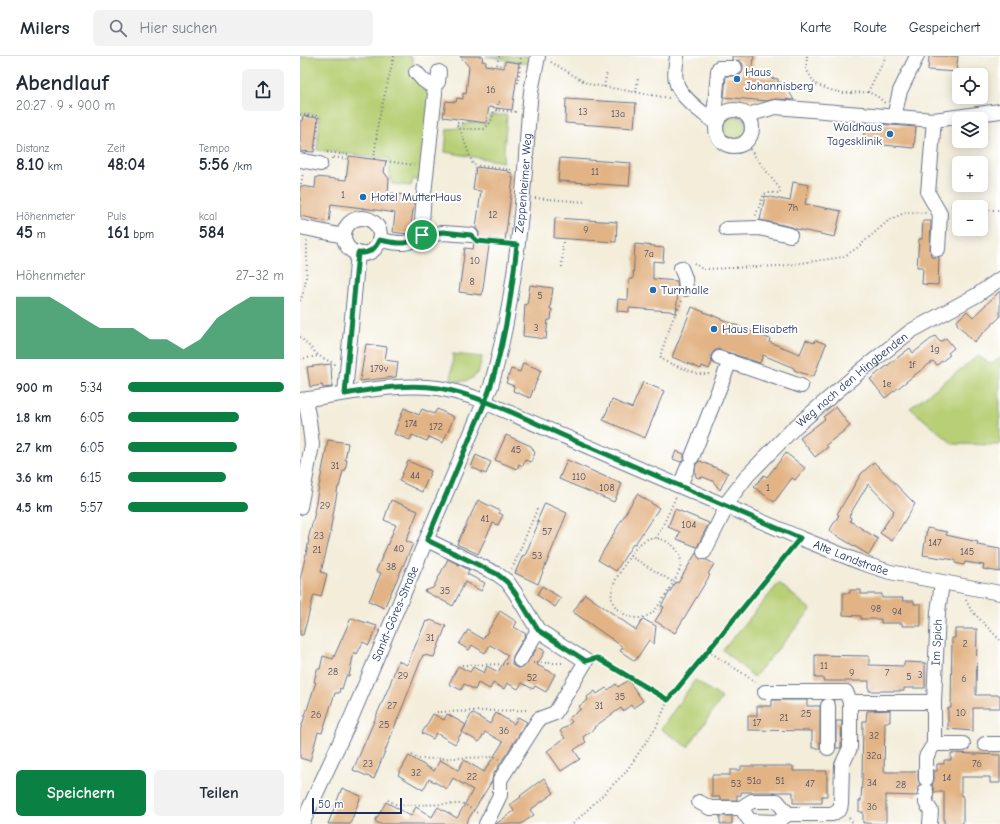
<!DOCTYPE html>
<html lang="de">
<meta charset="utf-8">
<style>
body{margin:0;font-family:"Comic Neue",sans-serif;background:#f2f2f3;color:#1f2937;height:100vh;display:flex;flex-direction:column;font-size:15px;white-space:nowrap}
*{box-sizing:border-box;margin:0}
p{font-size:13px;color:#747a83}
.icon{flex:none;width:22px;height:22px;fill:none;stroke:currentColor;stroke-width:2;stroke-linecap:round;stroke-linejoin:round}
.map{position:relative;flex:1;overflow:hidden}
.drawer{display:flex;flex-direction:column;background:#fff;width:300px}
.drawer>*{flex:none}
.fabs{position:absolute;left:652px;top:12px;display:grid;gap:8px}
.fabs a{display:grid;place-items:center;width:36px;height:36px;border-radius:6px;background:#fff;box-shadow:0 2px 10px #0003;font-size:20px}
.scale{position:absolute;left:12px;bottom:10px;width:90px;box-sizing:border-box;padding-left:4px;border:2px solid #1b2f5e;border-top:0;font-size:11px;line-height:14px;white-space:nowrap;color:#1b2f5e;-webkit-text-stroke:3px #fff;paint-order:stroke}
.pin{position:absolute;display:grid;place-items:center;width:34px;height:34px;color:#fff;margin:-17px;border:2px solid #fff;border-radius:50%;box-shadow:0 1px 4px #0007}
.round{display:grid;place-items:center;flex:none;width:42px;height:42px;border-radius:6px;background:#f2f2f3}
.summary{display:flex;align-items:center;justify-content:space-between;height:68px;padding:0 16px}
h1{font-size:22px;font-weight:700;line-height:30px}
.figures{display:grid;grid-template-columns:repeat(3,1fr);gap:6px;height:68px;padding:4px 16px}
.figures div{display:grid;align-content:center}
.figures b{font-size:17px;font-weight:700}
.figures small{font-size:11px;font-weight:400}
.figures p{font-size:11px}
.chart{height:112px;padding:8px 16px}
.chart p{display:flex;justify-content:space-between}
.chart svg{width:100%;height:72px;margin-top:4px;fill:#0b8043;opacity:.7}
.primary-button{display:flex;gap:8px;margin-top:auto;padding:8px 16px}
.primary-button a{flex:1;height:46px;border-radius:6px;background:#0b8043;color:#fff;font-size:16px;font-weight:700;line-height:46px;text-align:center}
.primary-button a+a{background:#f2f2f3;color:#1f2937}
ul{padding:0 16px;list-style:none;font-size:13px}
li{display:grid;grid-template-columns:64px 48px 1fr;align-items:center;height:30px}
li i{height:10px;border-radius:5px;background:#0b8043}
header{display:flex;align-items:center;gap:24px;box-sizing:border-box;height:56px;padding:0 20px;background:#fff;border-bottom:1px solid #e0e1e3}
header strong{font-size:19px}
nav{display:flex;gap:22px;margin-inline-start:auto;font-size:14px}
.search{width:280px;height:36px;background:#f2f2f3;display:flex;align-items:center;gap:10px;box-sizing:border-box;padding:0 14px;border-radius:6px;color:#747a83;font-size:15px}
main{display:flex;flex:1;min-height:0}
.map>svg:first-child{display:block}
.green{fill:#b7cf75;stroke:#697f6a}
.building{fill:#e2b384}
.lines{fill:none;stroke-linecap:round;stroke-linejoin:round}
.minor-casing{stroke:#677289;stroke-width:16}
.path{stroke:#677289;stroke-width:2;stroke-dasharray:1 3;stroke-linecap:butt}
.minor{stroke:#fff;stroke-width:14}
.route-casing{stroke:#fff;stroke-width:8}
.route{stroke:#0b8043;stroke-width:5}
.poi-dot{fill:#1f6fb2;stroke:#fff;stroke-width:1.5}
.labels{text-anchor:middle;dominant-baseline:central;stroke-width:4;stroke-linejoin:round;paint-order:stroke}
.number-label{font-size:10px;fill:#4d5068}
.poi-label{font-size:12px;fill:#1b2f5e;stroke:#fff;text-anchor:start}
.street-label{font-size:12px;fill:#1b2f5e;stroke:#fff}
</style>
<header>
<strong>Milers</strong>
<div class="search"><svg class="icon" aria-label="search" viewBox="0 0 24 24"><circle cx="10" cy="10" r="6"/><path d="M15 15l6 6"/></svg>Hier suchen</div>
<nav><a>Karte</a><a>Route</a><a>Gespeichert</a></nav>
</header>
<main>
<section class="drawer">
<div class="summary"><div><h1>Abendlauf</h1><p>20:27 · 9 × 900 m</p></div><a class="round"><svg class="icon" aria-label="share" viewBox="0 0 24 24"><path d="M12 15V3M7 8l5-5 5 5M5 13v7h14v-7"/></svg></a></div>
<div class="figures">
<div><p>Distanz</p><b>8.10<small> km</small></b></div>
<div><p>Zeit</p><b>48:04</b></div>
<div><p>Tempo</p><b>5:56<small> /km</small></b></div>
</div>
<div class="figures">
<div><p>Höhenmeter</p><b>45<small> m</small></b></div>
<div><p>Puls</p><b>161<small> bpm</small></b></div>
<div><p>kcal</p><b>584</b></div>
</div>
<div class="chart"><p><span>Höhenmeter</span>27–32 m</p>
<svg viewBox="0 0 160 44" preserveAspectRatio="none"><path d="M0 44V6L10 6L20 6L30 12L40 19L50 25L60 25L70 25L80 32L90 32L100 38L110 32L120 19L130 12L140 6L150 6L160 6V44z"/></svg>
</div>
<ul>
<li><b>900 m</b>5:34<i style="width:100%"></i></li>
<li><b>1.8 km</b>6:05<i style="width:71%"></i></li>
<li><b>2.7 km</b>6:05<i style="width:70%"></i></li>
<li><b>3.6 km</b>6:15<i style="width:63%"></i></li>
<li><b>4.5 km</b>5:57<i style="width:77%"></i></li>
</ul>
<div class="primary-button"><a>Speichern</a><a>Teilen</a></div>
</section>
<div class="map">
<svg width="700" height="768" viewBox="0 0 700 768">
<rect width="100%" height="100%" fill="#fff"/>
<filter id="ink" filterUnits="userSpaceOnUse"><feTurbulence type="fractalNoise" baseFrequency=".025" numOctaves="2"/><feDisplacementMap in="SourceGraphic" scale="8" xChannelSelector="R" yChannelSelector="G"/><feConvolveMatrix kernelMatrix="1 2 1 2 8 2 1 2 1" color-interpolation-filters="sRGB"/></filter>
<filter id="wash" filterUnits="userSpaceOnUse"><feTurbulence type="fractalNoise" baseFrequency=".012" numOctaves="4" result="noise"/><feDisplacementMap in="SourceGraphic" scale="16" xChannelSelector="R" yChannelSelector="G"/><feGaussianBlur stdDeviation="0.9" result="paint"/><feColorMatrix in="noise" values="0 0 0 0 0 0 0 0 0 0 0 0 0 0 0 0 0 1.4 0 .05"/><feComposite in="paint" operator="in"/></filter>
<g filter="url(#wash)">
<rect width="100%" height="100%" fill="#f3edda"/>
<path class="green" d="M0,0H111L113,6L124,20L131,37L122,124L113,123L111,130L92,128L90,120L89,103L17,94L20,60L0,57Z
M186,0H230L229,8Z
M190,59H207L203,106L145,96L147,73L161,72L169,66L187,68Z
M423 72a12 12 0 1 1 24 0a12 12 0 1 1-24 0Z
M153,298L182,301C179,322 171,327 151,325Z
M678,300L691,308L700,302V389L653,388L610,352Z
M479,527L511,554L454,621L423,594Z
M395,624L422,642L388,691L361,673Z"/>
<g id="blocks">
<path class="building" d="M160,0H183L182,5L186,6L185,9L204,12L205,5L219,7L212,54L189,51L186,67L143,61L146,45L156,46L157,42L163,43V37L166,38L169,11Z
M432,0H454L452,20L478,23V26L484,27L494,44L475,43L466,45L424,41L426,20H439L442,17L443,12V8L440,5L432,4Z
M629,0H658L656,16L628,14Z
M266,43L336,47L334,72L265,67Z
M3,60L18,62L14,96L0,95V65H2Z
M565,67L616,71L614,92L563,87Z
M49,100L86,105L84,116L89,123L88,137L115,140L110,176L107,178L93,176L95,157L63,152L31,148L29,166L0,160V130L15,132L16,121L46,124Z
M260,102L331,107L329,130L258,125Z
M176,111L208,115V116L212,117V122H213L205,185L190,183L182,239L159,236L165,192L173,193L174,187L178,184L179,180V176L176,172L181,135L173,134Z
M493,126L509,129L505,148L541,155L535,181L496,173L492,171L460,164L465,140L490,145Z
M255,162L317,166L316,186L254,182Z
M623,165H631L630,193L631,201H639L638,229L622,228L623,211H617L619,183H622Z
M335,188L355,190L354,191L364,192L363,206L353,205V223L377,225L378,235L376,258L370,255L329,252V256L317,255L318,243L328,244L329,223H333Z
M230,229L253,232L250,253H252L251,264H248L246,283L223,280L225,248L227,249Z
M700,235V261L674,286L657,268V265L667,255L673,261Z
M392,251L470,283L469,286L500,298L506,284L514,287L515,284L526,288L514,320H510L494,314V312L463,299L460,307L418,293L414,295L411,299L412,306L409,313L402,310L401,313L372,301Z
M635,280L640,286L646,282L654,292L648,297L650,299L637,309L633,305L585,342L570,323L610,292L613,297Z
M66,288L87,291L85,304L98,306L96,321L60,325Z
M223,307L241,314L230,342L213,335L214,330L206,327L211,313L220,316Z
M31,308L32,331L23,332L22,329L10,331L7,311Z
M343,326L364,335L345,382L303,364L312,344L332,352Z
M536,351L550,370L526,389L528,391L515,401L500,382L525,363L523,361Z
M104,352L119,359L122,353L134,358L137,353L154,361L143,387L129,381L127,385L112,379L110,384L94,378Z
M206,379L231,390L235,397L231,406L225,404L223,410L219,408L217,413L195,404Z
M28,384L48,387L45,404H47L45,415H43L39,431H38L30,476H31L21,516L27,518L21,541L14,539L3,579H0V523L6,498L9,484H8L15,456H14Z
M376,395L384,398V403L381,406L373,403Z
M486,397L505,412L495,424L492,422L474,446L454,431L464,419L467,421Z
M176,399L191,406L186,418L171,411Z
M267,404L322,428L314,446L259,423Z
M108,405L131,415L122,436L99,425Z
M400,405L428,417L420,434L413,425L403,421L399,422L396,421L395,416L396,408Z
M574,406L615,448L592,485L580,477L594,455L568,428L549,460L551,462L550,465L578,483L569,499L529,475L539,459L537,458L561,418Z
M337,438L359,452L335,488L334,487L331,491L316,515L298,504Z
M91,444L118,455L106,485L113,488L84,552L69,545L81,517L76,515L96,469L84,464Z
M178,444L200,455L199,457L203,459L198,469L193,467L178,498L157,488Z
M245,447L267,457L238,528L215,517L223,499L225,500L235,475L239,466L237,465Z
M375,453L409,467L397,491L377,483L380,476L368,471Z
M627,472L647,476L646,479L678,486L677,489L700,493V516L683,513L684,509L665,506L664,509L655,507V504L623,499Z
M396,497L400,503L407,504L414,508L408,518L410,519L375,577L355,565L364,551L361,550L376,526L378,527Z
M148,503L169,514L167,518L185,527L181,535L165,526L153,550L124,535L133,532Z
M242,530L261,542L255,551L237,539Z
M550,534H561V538H582V542H603L602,545H614V548H621V570H602V567H581V563H561V560L543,559V537H550Z
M285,538L336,574L343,563L356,570L354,588L349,584L335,605L320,595L323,591L273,556Z
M200,555L217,566L214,571L226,578L213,600L212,608L215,611L219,612L224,611L238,591L245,595L237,609L255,618L246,636L235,630L233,633L222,627L218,633L207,627L204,633L193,627L190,633L178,627L175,634L164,628L161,634L149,628L158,610L170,616L173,611L184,617L187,610L198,616L208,599L190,589L185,597L172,589L169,594L159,588L168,574L183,583Z
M51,562L77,570L69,589L63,586L57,598L54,596L49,620H46L42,633L40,632L39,637H35L22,677L18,676L10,705L0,702V675L16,626H14L17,613H20L23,600L33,603Z
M130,564L146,570L134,601L123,599L74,723L53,714L90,628L98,605L107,609L126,565L129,566Z
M655,573H677L676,639H700V652H673V675L648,673V652H651L652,582H655Z
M515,599L569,600V609L604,610V606L625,607V632H604V635H569V625H523V622H515Z
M328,624L343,645L333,652L331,649L323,655L321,652L294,671L295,672L283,681L286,686L274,694L280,703L261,715L247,695L265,682L260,675L272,666L269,662L281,653L279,650L288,644L287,641L295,635L297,638L306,632L308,634L316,628L318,631Z
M472,644H507V650H520V692H512V675L448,674V660H457V650H472Z
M590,654V666H585L584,716H615V715H618V723L620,729L618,731L617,740L586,739V768L563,767V756H559V745H561L562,723L563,665H566L567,655Z
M172,657L190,668L196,657L214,668L218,661L227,666L193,719L192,725L166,767L167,768H80L75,765L86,746L111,760L116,751L132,761L138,751L157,762L173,734L153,722L147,733L129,723L123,734L98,719L109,700L134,715L140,704L158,714L164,704L184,716L203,686L185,676L179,686L162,676Z
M133,658L144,664L147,658L166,669L155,688L136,677L133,683L122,677Z
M536,665H542L541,692H536Z
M651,697L700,699V727H690V721H661V740H663V768H644V736H634L632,729L634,723V715H637V708H644V704H651Z
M441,710H493V715H527V740H522V747H493V736H441V739H437V744H420V741H412V719H430V714H441Z
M244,722L254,737L230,754L234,759L221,768H196L214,755L210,749L221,741L220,740Z
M42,732L61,740L50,768H28Z
M420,760H432V768H420Z"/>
</g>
</g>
<g filter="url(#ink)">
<use href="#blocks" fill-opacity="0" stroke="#677289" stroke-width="1"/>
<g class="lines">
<defs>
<g id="minor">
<path d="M377,0C376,8 374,17 376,25C379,41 404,58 416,67"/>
<path d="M133,31L138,26L139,16"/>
<circle cx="434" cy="72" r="18"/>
<path d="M448,59L475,51L634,64L700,55"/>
<path d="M594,61L600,35L617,0"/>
<path d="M411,63L415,50L418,15L419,12H435"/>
<path d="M634,64L628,137L640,158L638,193"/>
<path d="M0,104L20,108"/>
<circle cx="62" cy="180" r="18"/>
<path d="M0,171L44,180"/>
<path d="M426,173L459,172L490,179"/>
<path d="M121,179L143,177L171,179"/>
<path d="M79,184C97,187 106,191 121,179L124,138L135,37L133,31L123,24L116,16"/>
<path d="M381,212L385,222L386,233"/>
<path d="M419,302L501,330"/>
<path d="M45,337L58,197"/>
<path id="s1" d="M0,344C42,339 95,326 138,332C150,334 162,338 173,341L500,482L562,507L590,516L700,537"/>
<path d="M392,401L430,305"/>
<path d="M380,430L388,410"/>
<path id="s2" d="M425,449L448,419L495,371L563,313L611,275L677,239L700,223"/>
<path d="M0,451L12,389L9,364L5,344"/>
<path d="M127,484L197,518L207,525L216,538L238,574L286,605L255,657L239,663L200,724V739L186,768"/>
<path d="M404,496L427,450"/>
<path d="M220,604L238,574"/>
<path d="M465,636H546L550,646H634"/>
<path d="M634,688H663"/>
<path d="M685,688H700"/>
<path d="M528,692V650"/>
<path id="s3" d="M626,723V701L634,688V646L638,556L642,527"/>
<path d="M626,735V747L631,755L630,768"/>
<path d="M399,746L410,752H441"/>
<path d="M488,758L477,766L450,765L441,752L452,745H477L488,758H532L540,753L541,748L542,709L550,692V646"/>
<path id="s4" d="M2,768L52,660L191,330C211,260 219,187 225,114C227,88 228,62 231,36C233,24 236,12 238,0"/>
</g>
</defs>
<use href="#minor" class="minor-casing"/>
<path class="path" d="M199,0L197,9L204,10
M507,0L506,13L515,28L530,34L544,37L568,36L577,40L585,47
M251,6L288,28L369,42
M218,27L221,0
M304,31L307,16
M336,36L338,22
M568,36L586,0
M200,46H198L197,54L215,56V55
M197,54L194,55L191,66L184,73H160L173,109L213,114
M0,59L19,60L15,94
M160,73L156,68L158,67H162L163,64
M445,87L480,133V137H467L464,138L455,161
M27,96L49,99
M32,103V101L46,103L47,99
M74,103L78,67L94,0
M86,105L114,109
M1,128L3,117
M235,142L286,146
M651,149L661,151
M63,152L65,162
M681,154H700
M181,186L205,188
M394,207L402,213H406L480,210L543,201L557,192L588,165L606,156L626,157
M262,211L263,186
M0,245C8,227 7,205 7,185
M382,245L372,265L360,300L364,305L398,318H411
M0,281L19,300L35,308
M0,303L19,300
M350,482C367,481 385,494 380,513C377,522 359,551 352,557C348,560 343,562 338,562C331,562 326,560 321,556C302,543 316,522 325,508C332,497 337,487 350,482Z
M356,482L363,469L376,441
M330,500L373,526
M212,513L238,451
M666,544L671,554L700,584
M408,595L447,620L455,627
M298,602L368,644
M233,607H265
M162,609L209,608
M137,656L229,654
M112,699L118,703L195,701L199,703
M88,744L97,749L164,748L177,757
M549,762L554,768
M273,768L325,717L357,670L368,644L493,491"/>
<use href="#minor" class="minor"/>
</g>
</g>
<g class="lines" filter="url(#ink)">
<defs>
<path id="route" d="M122,179C106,191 97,187 79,184C75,194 68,198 58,197L45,338C75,333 108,327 139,332C183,340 227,364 269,382C346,415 423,449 500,482L368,644L297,602L286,605L238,574L216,538L207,526L197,518L127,484L185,346C204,296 211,242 217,189L177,185L171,179L143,176L122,179"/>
</defs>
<use href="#route" class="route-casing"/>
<use href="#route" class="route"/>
</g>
<g class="poi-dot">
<circle cx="437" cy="23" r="4"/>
<circle cx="590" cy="78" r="4"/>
<circle cx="63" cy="141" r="4"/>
<circle cx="353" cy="234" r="4"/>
<circle cx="414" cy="273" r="4"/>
</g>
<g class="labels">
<g class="number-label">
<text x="191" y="34">16</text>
<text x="283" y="56">13</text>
<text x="318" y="58">13a</text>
<text x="295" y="116">11</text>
<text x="43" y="139">1</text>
<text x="493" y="152">7h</text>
<text x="193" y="159">12</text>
<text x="286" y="174">9</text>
<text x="349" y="198">7a</text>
<text x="175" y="205">10</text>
<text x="172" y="226">8</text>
<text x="240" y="240">5</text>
<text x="236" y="272">3</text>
<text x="635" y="293">1g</text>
<text x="612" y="309">1f</text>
<text x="79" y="313">179v</text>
<text x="587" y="328">1e</text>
<text x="111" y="368">174</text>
<text x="136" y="371">172</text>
<text x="216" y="394">45</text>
<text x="35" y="410">31</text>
<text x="115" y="420">44</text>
<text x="279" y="421">110</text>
<text x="307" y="432">108</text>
<text x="468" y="432">1</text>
<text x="25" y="450">29</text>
<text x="185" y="463">41</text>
<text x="389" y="469">104</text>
<text x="247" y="476">57</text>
<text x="19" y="480">23</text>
<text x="635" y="487">147</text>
<text x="99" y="493">40</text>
<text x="17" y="494">21</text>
<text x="667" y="496">145</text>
<text x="237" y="500">53</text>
<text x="91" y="511">38</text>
<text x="145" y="535">35</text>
<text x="576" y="553">98</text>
<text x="597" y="556">94</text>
<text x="130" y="582">31</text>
<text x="665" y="588">2</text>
<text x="524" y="610">11</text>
<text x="33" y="616">28</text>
<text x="552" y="617">9</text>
<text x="587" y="617">7</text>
<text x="620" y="619">3</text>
<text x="103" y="620">29</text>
<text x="609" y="621">5</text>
<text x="232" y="622">52</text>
<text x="664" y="623">6</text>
<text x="320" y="641">35</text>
<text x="92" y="650">27</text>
<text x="299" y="650">31</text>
<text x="661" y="657">10</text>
<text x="506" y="658">25</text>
<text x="16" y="659">26</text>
<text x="484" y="662">21</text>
<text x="457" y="667">17</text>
<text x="84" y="669">25</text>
<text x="204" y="675">36</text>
<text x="574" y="680">32</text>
<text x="574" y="700">32a</text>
<text x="68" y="708">23</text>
<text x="677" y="708">76</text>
<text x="116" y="717">32</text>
<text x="172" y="721">22</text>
<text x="647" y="722">14</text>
<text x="454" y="725">51a</text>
<text x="480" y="725">51</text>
<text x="572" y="727">34</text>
<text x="436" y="728">53</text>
<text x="510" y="728">47</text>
<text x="601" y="729">28</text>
<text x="572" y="751">36</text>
</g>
<g class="poi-label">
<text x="445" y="16">Haus<tspan x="445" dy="14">Johannisberg</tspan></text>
<text x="582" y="71" text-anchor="end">Waldhaus<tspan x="582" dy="14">Tagesklinik</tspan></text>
<text x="71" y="141">Hotel MutterHaus</text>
<text x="361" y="234">Turnhalle</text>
<text x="422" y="273">Haus Elisabeth</text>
</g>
<g class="street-label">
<text stroke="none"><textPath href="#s4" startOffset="683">Zeppenheimer Weg</textPath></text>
<text stroke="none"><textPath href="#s2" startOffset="179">Weg nach den Hingbenden</textPath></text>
<text stroke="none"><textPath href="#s1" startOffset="586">Alte Landstraße</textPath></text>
<text stroke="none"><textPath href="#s4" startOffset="230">Sankt-Göres-Straße</textPath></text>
<text stroke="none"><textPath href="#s3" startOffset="139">Im Spich</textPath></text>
</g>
</g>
</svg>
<div class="fabs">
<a><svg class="icon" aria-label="locate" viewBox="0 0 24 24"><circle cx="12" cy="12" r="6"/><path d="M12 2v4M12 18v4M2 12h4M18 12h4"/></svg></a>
<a><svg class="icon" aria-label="layers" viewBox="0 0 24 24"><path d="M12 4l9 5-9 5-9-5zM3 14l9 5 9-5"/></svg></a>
<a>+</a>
<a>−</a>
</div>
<div class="scale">50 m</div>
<div class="pin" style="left:122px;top:179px;background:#1e9e55"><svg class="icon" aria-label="arrive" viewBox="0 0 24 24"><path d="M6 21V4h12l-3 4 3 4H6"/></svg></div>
</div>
</main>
